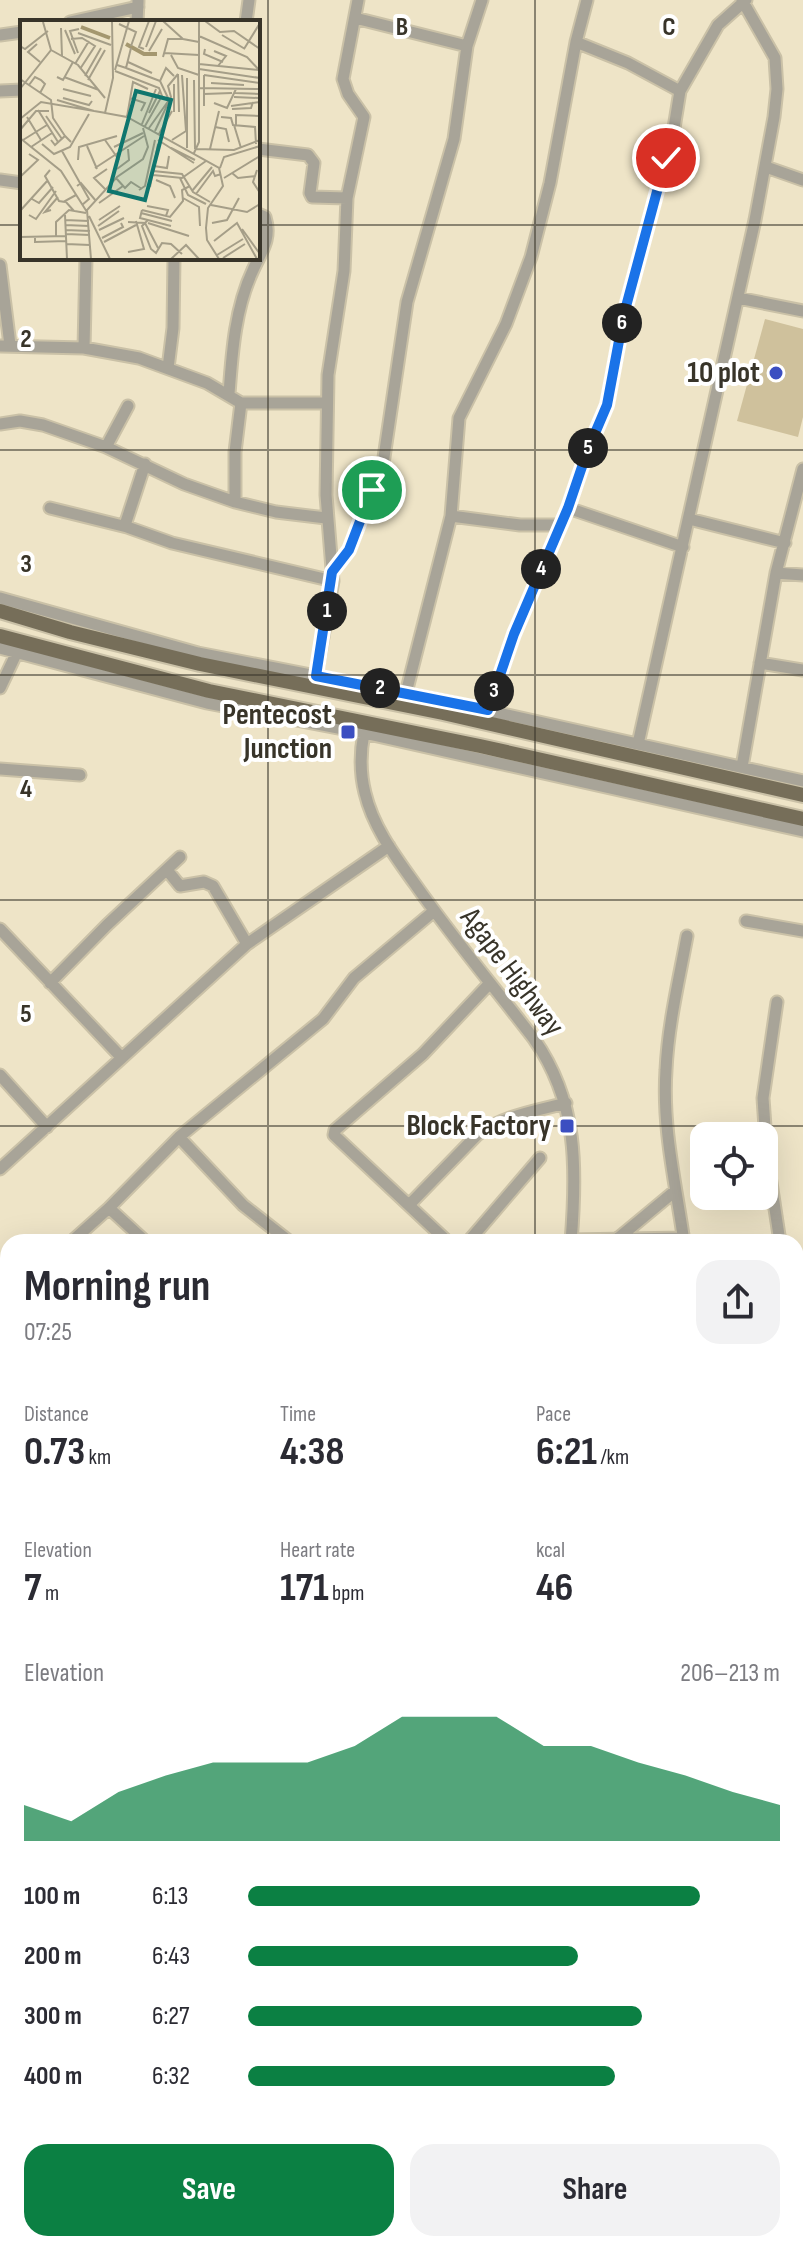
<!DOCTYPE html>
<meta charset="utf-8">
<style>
body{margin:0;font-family:"Sofia Sans Condensed",sans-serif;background:#f2f2f3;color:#2b2b33;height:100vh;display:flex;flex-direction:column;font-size:30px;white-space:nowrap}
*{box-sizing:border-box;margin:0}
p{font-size:26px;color:#7c7c81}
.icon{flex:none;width:44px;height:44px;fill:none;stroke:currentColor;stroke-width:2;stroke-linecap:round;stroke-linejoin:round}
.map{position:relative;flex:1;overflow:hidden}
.side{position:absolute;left:0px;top:1234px;width:804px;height:1018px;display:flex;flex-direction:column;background:#fff;border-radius:24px 24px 0 0;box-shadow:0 8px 32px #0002}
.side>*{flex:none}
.buttons{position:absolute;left:690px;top:1122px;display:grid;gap:16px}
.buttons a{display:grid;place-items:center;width:88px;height:88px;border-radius:16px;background:#fff;box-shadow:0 8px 32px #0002;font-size:40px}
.pin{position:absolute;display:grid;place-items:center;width:68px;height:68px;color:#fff;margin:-34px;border:4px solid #fff;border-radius:50%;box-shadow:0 2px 8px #0007}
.km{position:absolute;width:40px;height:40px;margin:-20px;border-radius:50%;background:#222;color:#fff;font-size:22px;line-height:40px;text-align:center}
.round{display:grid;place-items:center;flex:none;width:84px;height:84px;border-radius:24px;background:#f2f2f3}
.head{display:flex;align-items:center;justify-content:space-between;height:136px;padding:0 24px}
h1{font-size:44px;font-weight:700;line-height:60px}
.figures{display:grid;grid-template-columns:repeat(3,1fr);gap:12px;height:136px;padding:8px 24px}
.figures div{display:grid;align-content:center}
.figures b{font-size:40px;font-weight:700}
.figures small{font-size:22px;font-weight:400}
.figures p{font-size:22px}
.chart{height:224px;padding:16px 24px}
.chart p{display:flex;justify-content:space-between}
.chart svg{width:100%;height:144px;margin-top:8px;fill:#0b8043;opacity:.7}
.cta{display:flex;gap:16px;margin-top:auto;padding:16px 24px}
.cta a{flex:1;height:92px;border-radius:24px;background:#0b8043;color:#fff;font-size:32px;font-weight:700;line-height:92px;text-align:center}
.cta a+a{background:#f2f2f3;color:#2b2b33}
ul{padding:0 24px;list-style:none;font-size:26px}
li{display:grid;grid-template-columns:128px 96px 1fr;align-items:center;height:60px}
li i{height:20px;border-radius:10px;background:#0b8043}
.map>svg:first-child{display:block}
.green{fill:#cfc19c}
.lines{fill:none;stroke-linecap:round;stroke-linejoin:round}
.minor-casing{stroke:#cac1a7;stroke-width:15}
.major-casing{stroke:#cac1a7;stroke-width:18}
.minor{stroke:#a8a498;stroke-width:11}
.major{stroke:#766e59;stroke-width:14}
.route-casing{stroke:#fff;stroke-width:16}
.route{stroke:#1a73e8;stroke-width:10}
.grid{fill:none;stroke:#383429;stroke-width:2;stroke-opacity:0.55}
.poi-dot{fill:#3b4ec1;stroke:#fff;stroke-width:3}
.labels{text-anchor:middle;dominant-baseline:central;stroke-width:8;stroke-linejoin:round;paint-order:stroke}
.poi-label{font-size:30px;font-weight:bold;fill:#383429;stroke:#fff;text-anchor:end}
.street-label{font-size:30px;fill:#383429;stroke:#fff}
.inset-river{fill:none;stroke:#a4976f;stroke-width:4}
.inset-road{fill:none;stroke:#a59e88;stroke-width:2}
.view{fill:#0f766e;fill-opacity:0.15;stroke:#0f766e;stroke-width:4}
.inset-edge{fill:none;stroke:#383429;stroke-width:4}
.grid-label{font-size:26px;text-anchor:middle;font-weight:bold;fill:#383429;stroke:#fff;stroke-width:8;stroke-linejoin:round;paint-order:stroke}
</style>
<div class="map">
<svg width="803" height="2251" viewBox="0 0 803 2251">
<rect width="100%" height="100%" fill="#eee4c7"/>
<path class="green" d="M765,319L803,329V417L798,437L737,421Z"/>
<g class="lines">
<defs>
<path id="minor" d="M355,18L467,46
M70,22L138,7
M137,22L138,1
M246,22L249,0
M0,35L22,32
M576,42L628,63L680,91
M0,91L22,90
M258,149L308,155L314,163L310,193L312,197L347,198
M766,167L803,180
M0,180L22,183
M0,265L10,345
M738,298L803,311
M0,346L84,348L139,358L207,383L241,403H327
M84,348L86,258
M168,368L173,328L174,258
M229,394C232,353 235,308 253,270C261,252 272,239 265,217L258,214
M0,424L20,421L43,425L106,447L184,484L235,502L276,512L326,518
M106,447L128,406
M235,502V452L241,403
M50,508L127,527L172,543L333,581
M568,508L683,547
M451,516L520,525H561
M689,519L785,543
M127,527L126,522L145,464
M332,572L349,550L383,464L407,302L454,139L467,46L482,0
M776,573L803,575
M0,598L198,653L449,702L803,781
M0,648L207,703L364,733L803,831
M760,663L803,670
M316,676L333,581L326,495L328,375L344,271L347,198L364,117L348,94L343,79L358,0
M0,688L17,652
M406,693L451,516L459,418L506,324L531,257L550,183L576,42L587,0
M488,710L514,634L568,508L587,452L607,405L624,314L674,128L680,91L718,25L746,0
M364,733C360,753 360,773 365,793C373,827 395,856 415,884C452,937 494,987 534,1039C578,1102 577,1168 571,1242
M638,744L755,220L774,117L777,89L775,58L742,0
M742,767L776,573L803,469
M0,769L80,775
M167,870L180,886L204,882L213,886L247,944
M746,921L803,931
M0,929L121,1057
M50,983L107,925L180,857
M777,1002L763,1098L767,1156L780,1242
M0,1075L47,1127
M179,1137L243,1205L290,1242
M0,1169L247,944L389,846
M409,1205L477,1135C503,1116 535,1111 566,1103
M109,1208L146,1242
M571,1240L683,1238
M616,1240L675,1191
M71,1242L109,1208L179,1137L323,1019L354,978L434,911
M448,1242L334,1135L335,1130L423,1054L490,983
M468,1242L540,1158
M684,1242C676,1185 662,1128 666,1070C668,1025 679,980 687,936
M0,1304L8,1297
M796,1366L803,1424
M0,1398L8,1405
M0,1525L8,1532
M0,1589L8,1581
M796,1731H803
M0,1834L8,1842
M796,1943L803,1944
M0,1967L8,1972
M0,2073L8,2060
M796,2153L803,2130
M298,2244L308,2251
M565,2244L575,2251
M150,2251L157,2244
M374,2251L378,2244
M497,2251L502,2244
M766,2251L768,2244"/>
<path id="major" d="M0,611L70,632L200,664L443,713L803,795
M0,636L209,691L480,746L803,819"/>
</defs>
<use href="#minor" class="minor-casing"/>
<use href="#major" class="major-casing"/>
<use href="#minor" class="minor"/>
<use href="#major" class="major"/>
</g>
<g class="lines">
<defs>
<path id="route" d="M372,490L349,550L332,572L316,676L488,710L514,634L568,508L587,452L607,405L624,314L666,158"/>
</defs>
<use href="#route" class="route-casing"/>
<use href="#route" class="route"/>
</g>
<path class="grid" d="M268,0V1242M535,0V1242M0,225H22M258,225H803M0,450H803M0,675H803M0,900H803M0,1126H803M0,1351H8M796,1351H803M0,1576H8M796,1576H803M0,1801H8M796,1801H803M0,2026H8M796,2026H803M268,2244V2251M535,2244V2251"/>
<g class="poi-dot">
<circle cx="776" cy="373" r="8"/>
<rect x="340" y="724" width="16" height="16" rx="4"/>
<rect x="559" y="1118" width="16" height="16" rx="4"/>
</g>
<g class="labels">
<g class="poi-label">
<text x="760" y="373">10 plot</text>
<text x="332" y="715">Pentecost<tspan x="332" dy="34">Junction</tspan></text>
<text x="551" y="1126">Block Factory</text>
</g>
<g class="street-label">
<text transform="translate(512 972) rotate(53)">Agape Highway</text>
</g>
</g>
<g transform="translate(20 20)">
<rect width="240" height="240" fill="#eee4c7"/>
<path class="inset-river" d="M61,7L90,18M106,24L124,34H137"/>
<path class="inset-road" d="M92,1L93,58L85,93L107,97L199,148L203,166L188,188L186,208L187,220L199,239M143,1L163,19L179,22M185,1L200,12L214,11L240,29M99,4L116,12L111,26M41,8L42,36M45,10L55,34M58,13L91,25M202,15L225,29M179,16L227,37L240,51M51,19L62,18L75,26L60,49M17,24L8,32L20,42M0,26L5,29L28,11M126,27L136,1M124,29L119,27L129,1M185,29L184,34L203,42M224,29L240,3M31,30L58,45L85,78M129,31L142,9M194,31L206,36L198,46M58,33L50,11L59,9M144,33L179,35M151,35L158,48L179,55M143,37L148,19H163M108,42L132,53M55,44L69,21M179,44L239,50M97,45L106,48L111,28M106,48L140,61M179,49L240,58M95,50L109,1M95,51L139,68L142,76L125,106M158,54L159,92M184,55L240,63M65,56L81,28M37,57L43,60L53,42M44,57L79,70M167,58V128M0,59L31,80L33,98L45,116M68,60L85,30M174,60L175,129M191,63L224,65M154,64V92M9,65L15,57L21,60L25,64L20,73M179,68L240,69M0,69L31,30L23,2M43,69L71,76M215,73L240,74M184,74L212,73M214,77L239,78M43,78L69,85L72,81M110,78L125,83L121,91M37,80L74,91M149,80L140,61L146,48L154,56M194,83L207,88L216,69M184,86V55M211,86L240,82M212,89L231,88L233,82M18,90L38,122M129,93L140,71M26,96L42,119M7,97L21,120M107,97L113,62L128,69M201,97L211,98L213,105L235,107L236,124M0,99L21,82L86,93M122,104L136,69M214,105L221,128M216,105V95L240,96M195,107L206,109L209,122M129,108L149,80M0,110L16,91H29M135,111L151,77L148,66L158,54M139,114L152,91M0,118L41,151L67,192M3,120L27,105M31,120L35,125L45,116L51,122M85,120L99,140M138,120L174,143M152,120L166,111L162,55M22,124L34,134L50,127L69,94M67,126L77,149M11,127L32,113M94,127L123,113M151,128L175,140M176,129L214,130L240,120M190,129L199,91M42,131L69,179L62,185M174,133L179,122V1M58,140L59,127L97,116M134,146L147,148L149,136M75,148L124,116M200,148L204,137L240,126M97,149L109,140L108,129M30,150L25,156L39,181L45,182M237,150L233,162L240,173M133,151L162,154L173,172L190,182M212,153L218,158L236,156M133,155L162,158L186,141M0,157L18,140L9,134M96,158L105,168L111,162L122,169M160,158L168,175L186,184M204,158L240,136M136,160L150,166L155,178M57,166L61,163L76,181M130,167L138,124M86,170L74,158L87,149M119,170L125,166L135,120M172,171L192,147M176,174L193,151L195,156L201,154M163,178L179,187L180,206M12,179L19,183L33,167M79,183L103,166M191,185L227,192L240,184M127,186L148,190L146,196M31,190L25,192L38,177M122,190L150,197L163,181L162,170L170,166M122,190L120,198L151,206M0,191L28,160M54,191L45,181L56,175M121,193L152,201M9,195L16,199L36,171M45,195L47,239M69,196L90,239M45,200L69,201M79,200L100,186M128,200L122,206L131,229L136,233L142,223L151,224L162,234M108,202L125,203L138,228M128,203L169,216M192,203L207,200L219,178M45,205L69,206M78,206L99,191M222,209L240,234M45,210L70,211M79,210L104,198M46,214L70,215M0,217L46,216M15,217V222L46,221M36,217V202L49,190L66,193M82,218L103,207L101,203M194,221L217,203L237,239M84,222L116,205M46,224L70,225M108,232L124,229L116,201M197,235L223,219M203,238L225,224M71,239L67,190L97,157L123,139L128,127L123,108M151,239L166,225L179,239"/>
<path class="view" d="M116,71L151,80L125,180L89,171Z"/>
<rect width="240" height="240" class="inset-edge"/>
</g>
<g class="grid-label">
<text x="402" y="35">B</text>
<text x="669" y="35">C</text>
<text x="26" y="347">2</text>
<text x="26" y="572">3</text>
<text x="26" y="797">4</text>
<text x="26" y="1022">5</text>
</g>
</svg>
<div class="buttons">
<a><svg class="icon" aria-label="locate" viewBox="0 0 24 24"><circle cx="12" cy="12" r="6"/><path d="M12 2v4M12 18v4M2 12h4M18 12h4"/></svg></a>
</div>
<div class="pin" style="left:372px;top:490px;background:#1e9e55"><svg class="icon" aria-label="arrive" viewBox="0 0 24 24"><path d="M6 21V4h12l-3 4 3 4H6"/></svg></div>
<div class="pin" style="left:666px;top:158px;background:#d93025"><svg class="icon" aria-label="check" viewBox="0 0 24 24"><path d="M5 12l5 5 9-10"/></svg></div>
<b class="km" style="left:327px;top:611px">1</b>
<b class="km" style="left:380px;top:688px">2</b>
<b class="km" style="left:494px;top:691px">3</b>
<b class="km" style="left:541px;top:569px">4</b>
<b class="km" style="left:588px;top:448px">5</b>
<b class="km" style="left:622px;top:323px">6</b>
<section class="side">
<div class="head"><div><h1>Morning run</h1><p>07:25</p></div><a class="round"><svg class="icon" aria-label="share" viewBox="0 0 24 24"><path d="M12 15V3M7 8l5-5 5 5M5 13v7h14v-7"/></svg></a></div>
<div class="figures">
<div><p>Distance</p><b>0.73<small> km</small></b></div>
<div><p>Time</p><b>4:38</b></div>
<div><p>Pace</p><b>6:21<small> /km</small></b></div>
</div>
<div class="figures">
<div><p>Elevation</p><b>7<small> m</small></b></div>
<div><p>Heart rate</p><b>171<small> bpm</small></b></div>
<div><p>kcal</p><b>46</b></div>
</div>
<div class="chart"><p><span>Elevation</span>206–213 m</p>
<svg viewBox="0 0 160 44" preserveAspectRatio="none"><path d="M0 44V33L10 38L20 29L30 24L40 20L50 20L60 20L70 15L80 6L90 6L100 6L110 15L120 15L130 20L140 24L150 29L160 33V44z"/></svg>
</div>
<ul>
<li><b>100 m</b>6:13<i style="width:85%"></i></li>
<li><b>200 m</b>6:43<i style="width:62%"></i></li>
<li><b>300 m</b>6:27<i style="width:74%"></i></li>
<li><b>400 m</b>6:32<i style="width:69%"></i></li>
</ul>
<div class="cta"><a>Save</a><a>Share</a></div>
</section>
</div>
